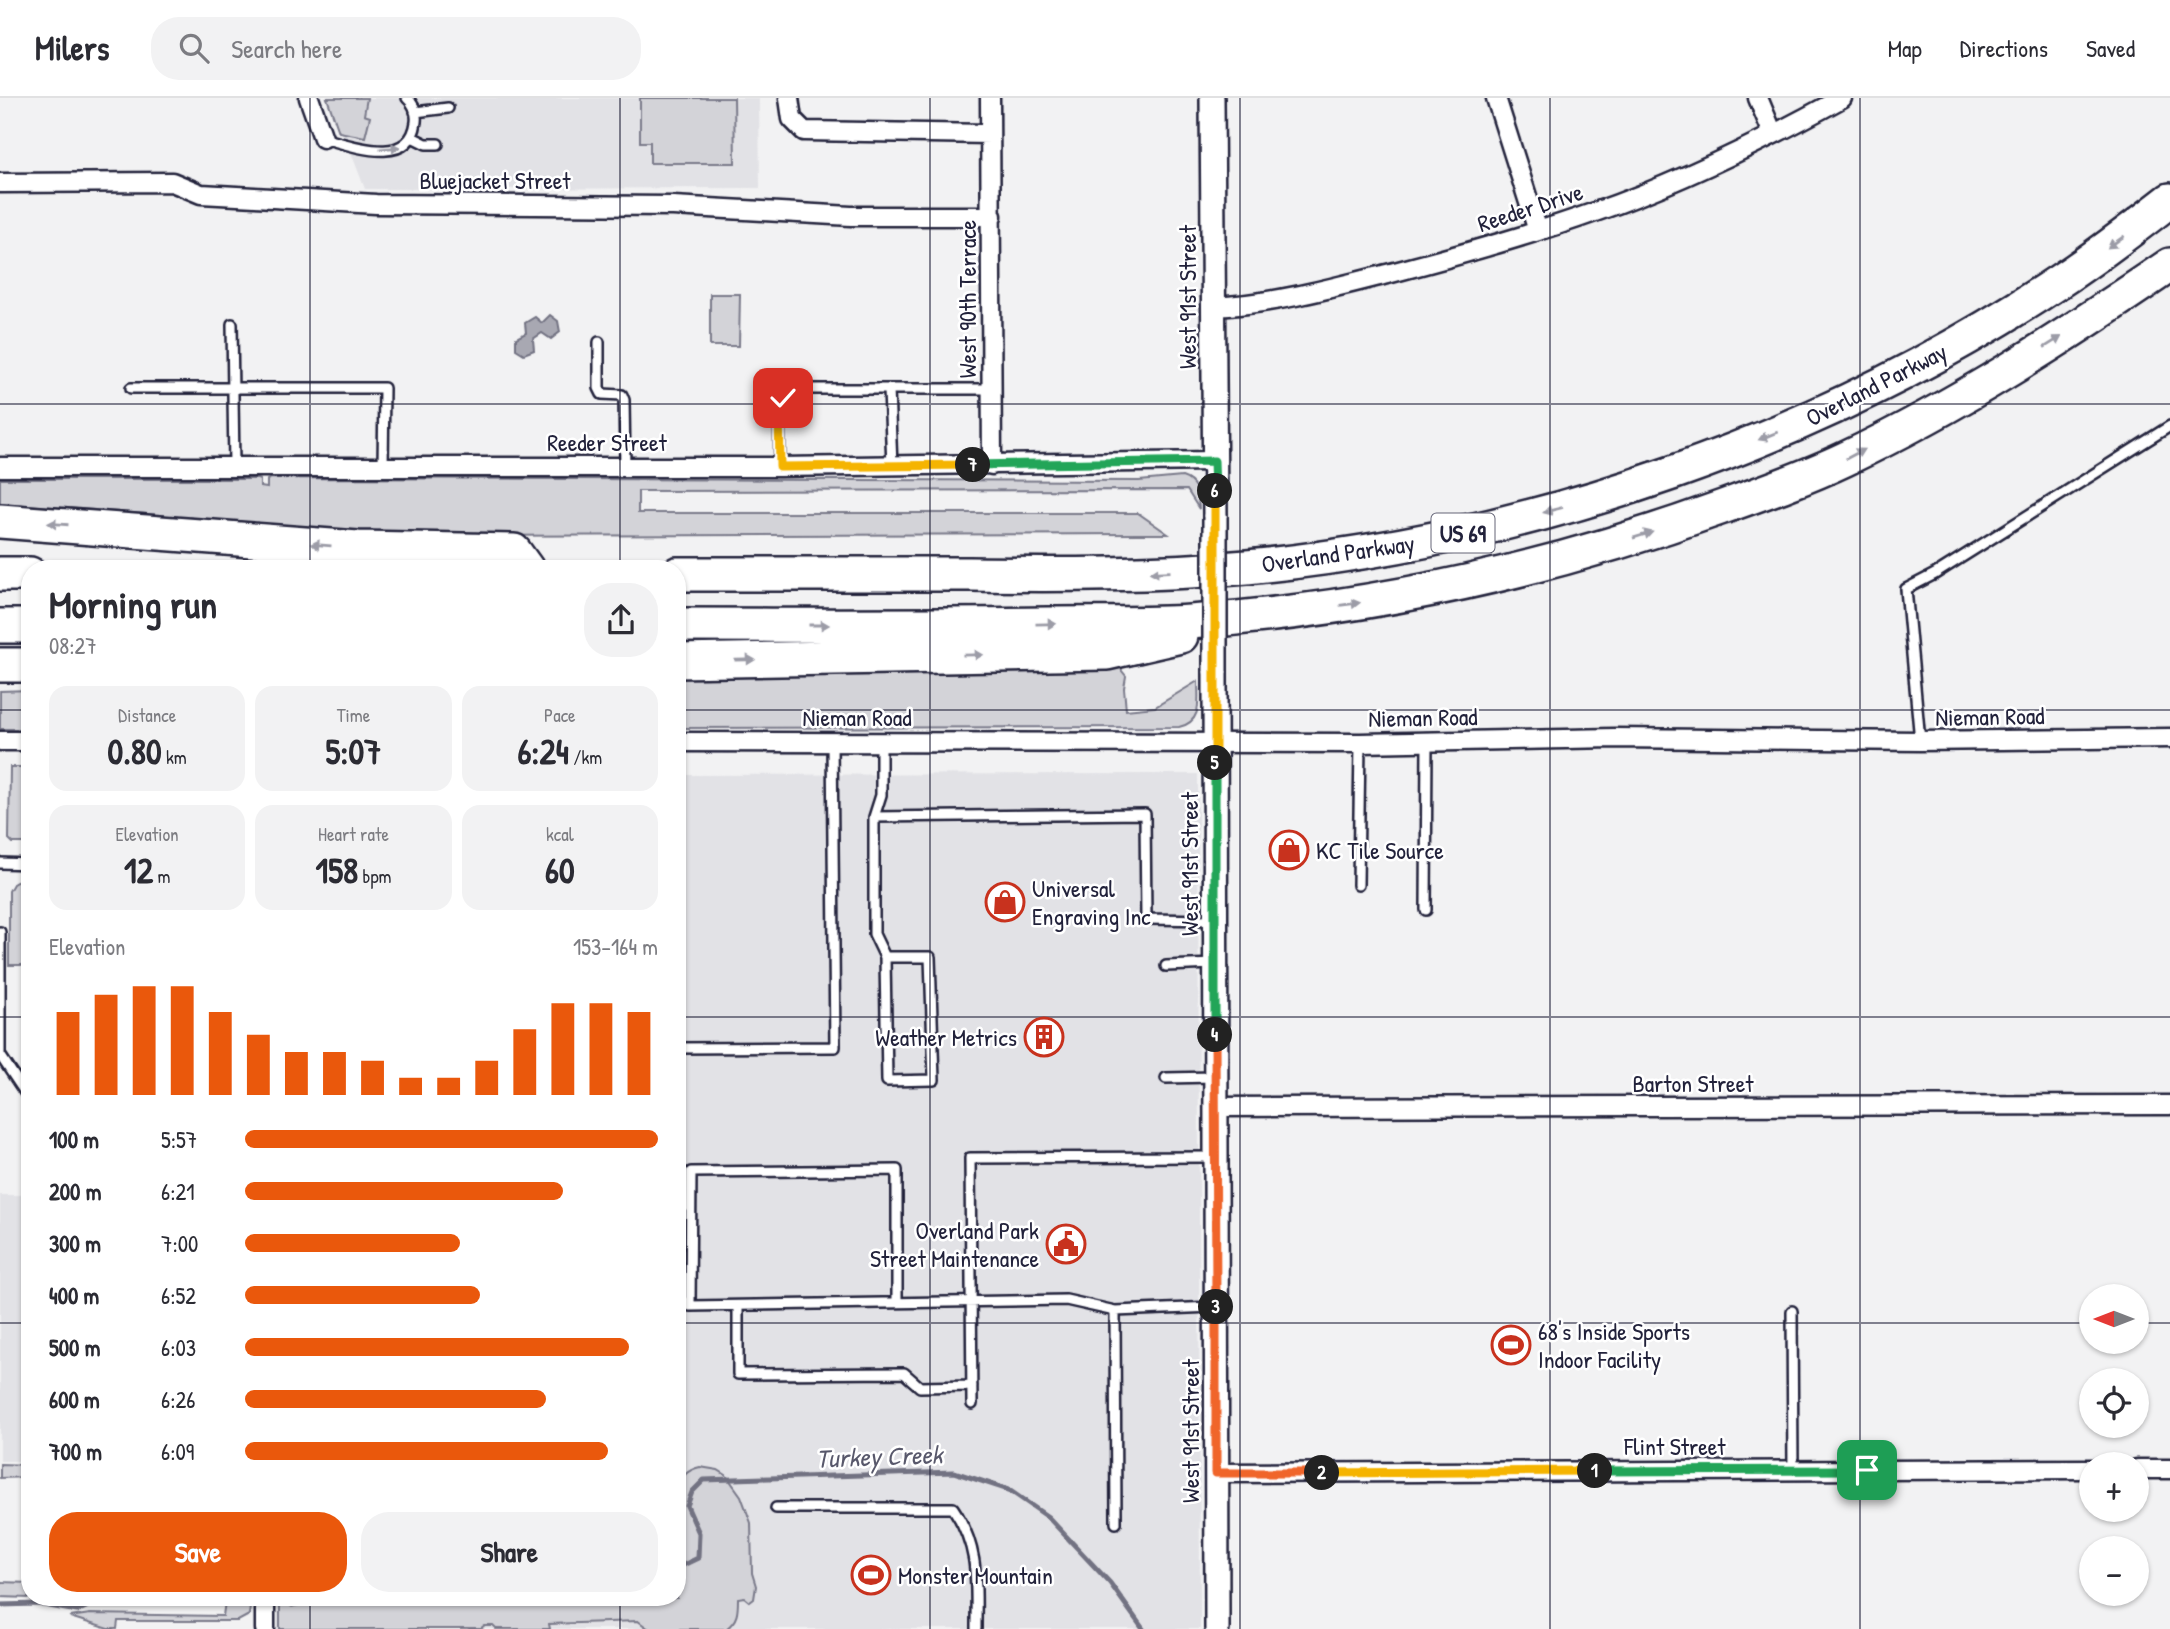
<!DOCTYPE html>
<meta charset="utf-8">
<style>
body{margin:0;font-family:"Patrick Hand",sans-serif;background:#f2f2f3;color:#2b2b33;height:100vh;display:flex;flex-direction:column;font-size:26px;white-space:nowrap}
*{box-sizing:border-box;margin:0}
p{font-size:23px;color:#7c7c81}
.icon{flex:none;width:38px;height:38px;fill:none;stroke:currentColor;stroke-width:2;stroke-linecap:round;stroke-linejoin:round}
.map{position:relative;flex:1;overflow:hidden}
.panel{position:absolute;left:21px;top:462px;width:665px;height:1046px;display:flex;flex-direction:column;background:#fff;border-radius:28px;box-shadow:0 2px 5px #0004}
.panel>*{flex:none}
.needle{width:46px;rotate:270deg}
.buttons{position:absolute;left:2079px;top:1186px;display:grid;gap:14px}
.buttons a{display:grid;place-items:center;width:70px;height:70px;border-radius:50%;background:#fff;box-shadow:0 2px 5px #0004;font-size:35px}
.pin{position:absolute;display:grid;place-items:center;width:60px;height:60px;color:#fff;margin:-30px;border-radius:14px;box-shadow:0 4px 10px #0006}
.km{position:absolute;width:35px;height:35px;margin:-18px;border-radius:50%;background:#222;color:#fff;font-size:19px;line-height:35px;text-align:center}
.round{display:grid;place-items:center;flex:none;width:74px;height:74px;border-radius:28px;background:#f2f2f3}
.head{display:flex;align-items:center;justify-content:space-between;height:119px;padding:0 28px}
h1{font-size:38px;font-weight:700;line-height:52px}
.figures{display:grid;grid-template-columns:repeat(3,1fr);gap:10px;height:119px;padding:7px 28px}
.figures div{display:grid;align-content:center;border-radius:18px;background:#f2f2f3;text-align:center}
.figures b{font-size:35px;font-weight:700}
.figures small{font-size:19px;font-weight:400}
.figures p{font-size:19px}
.chart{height:196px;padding:14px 28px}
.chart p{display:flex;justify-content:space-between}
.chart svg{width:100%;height:126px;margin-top:7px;stroke:#ea580c;stroke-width:6}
.action{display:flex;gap:14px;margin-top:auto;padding:14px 28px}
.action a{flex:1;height:80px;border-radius:28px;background:#ea580c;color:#fff;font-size:28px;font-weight:700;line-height:80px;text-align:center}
.action a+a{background:#f2f2f3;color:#2b2b33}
ul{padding:0 28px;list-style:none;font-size:23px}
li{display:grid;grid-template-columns:112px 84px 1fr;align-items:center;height:52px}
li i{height:18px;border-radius:9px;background:#ea580c}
header{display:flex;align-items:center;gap:42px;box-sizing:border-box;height:98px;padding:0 35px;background:#fff;border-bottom:2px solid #e1e1e2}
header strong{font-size:33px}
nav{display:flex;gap:38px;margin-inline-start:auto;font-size:24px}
.search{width:490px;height:63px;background:#f2f2f3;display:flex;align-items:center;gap:18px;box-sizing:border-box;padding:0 24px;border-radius:28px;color:#7c7c81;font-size:26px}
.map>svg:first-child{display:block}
.built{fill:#e2e2e6}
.green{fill:#d3d3d8;stroke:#7a7a8a;stroke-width:2}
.water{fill:#a8a8b2;stroke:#727282;stroke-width:2}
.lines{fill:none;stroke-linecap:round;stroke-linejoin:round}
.stream{stroke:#727282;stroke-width:5}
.service-casing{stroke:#22223b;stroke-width:14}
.minor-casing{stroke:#22223b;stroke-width:23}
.tertiary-casing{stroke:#22223b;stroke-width:28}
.motorway-casing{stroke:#22223b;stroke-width:38}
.service{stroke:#fff;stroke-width:9}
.minor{stroke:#fff;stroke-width:18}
.tertiary{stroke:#fff;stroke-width:23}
.motorway{stroke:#fff;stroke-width:33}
.tertiary-bridge-casing{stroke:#22223b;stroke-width:28;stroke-linecap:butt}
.tertiary-bridge{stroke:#fff;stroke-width:23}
.oneway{fill:#9c9ca7}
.split-1-casing{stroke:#fff;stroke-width:14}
.split-2-casing{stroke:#fff;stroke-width:14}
.split-3-casing{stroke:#fff;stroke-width:14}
.split-4-casing{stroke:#fff;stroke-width:14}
.split-5-casing{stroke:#fff;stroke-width:14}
.split-6-casing{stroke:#fff;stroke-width:14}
.split-7-casing{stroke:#fff;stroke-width:14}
.split-8-casing{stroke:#fff;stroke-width:14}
.split-1{stroke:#22a559;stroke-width:9}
.split-2{stroke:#f5b400;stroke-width:9}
.split-3{stroke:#f0652b;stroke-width:9}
.split-4{stroke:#f0652b;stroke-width:9}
.split-5{stroke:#22a559;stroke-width:9}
.split-6{stroke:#f5b400;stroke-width:9}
.split-7{stroke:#22a559;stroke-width:9}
.split-8{stroke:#f5b400;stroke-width:9}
.grid{fill:none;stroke:#22223b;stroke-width:2;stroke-opacity:0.55}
.labels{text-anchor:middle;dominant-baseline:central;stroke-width:5;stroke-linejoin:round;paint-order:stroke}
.shield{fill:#fff;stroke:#646476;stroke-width:2}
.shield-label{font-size:23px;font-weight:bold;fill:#22223b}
.street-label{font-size:24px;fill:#22223b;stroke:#fff}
.poi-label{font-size:24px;fill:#22223b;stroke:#fff;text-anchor:start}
.water-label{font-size:26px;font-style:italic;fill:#58586b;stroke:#fff}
</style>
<header>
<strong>Milers</strong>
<div class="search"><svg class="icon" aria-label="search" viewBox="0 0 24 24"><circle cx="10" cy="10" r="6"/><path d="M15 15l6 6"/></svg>Search here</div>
<nav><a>Map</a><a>Directions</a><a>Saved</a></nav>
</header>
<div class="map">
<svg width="2170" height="1531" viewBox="0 0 2170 1531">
<rect width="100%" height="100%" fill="#f2f2f3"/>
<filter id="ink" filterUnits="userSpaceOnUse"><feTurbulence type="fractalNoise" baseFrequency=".0143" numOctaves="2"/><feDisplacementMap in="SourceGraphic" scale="14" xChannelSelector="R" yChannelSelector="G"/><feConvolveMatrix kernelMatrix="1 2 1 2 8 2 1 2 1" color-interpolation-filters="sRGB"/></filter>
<g filter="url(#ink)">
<path class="built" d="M330,0H759L760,90L365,91Z
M1198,676L1200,1531H278V1500H677V677Z
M0,1097H30V1363H0Z"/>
<path class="green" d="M327,0H367L364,17L370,19L365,39L339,34Z
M640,0H734L735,65H650V44H640Z
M710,196H740L739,248H710Z
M1182,379C1198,384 1198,397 1199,411L1187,392L638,393V415H1138L1168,436H1142L436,438L355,437L343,431C327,442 284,434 264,430C176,416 88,412 0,405V381H257L260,382V389L267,390V382L271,380L1139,383Z
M1121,567L1122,573L1126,578L1124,590L1126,612L1155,609L1198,583C1198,602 1203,624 1179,629L677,630V577Z
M30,592V631H0V593Z
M10,669H30V745H13L9,741Z
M20,782H30V867H9V793L13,786Z
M0,1366L30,1367V1379L0,1380Z
M700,1369L718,1372L726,1377L741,1398L751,1425L752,1475L756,1488L754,1501L750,1504L744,1499L738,1500C738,1514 738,1522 726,1531H649L638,1523L549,1526L550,1531H496L493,1528H485L481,1531H280V1500H677V1390C682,1378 687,1372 700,1369Z
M0,1484L30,1485V1500L0,1499Z
M225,1503L246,1504L250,1509L249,1517L238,1523H118L117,1531H108L70,1519L90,1516L223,1518Z"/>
<path class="water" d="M550,217L558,223L560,234L551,241L542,235L533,241L534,252L524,256L516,251V240L526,235L525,225L535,219L542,225Z"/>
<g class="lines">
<path class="stream" d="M677,1470L698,1460L699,1435L687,1408L692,1394L704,1382L954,1374L1009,1392L1048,1419L1110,1485L1143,1531
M0,1507L38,1506L77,1513L86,1509
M292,1507L320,1500"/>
<defs>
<path id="service" d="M415,14L448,10
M412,39L426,46H438
M323,40C353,48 410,70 416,24C417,15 414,6 407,0
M232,226L234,368
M599,244V290L602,296L622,297L624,302L625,369
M131,290H384L383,369
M889,292L892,368
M780,369L779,306C784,297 793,293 802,291H992
M1920,643L1906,491L1935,476L2170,328
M881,644V697L874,719V836L885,859L887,983L934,982L930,859H885
M874,719L1145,716L1146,821L1215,822
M0,765L30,766
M1358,787L1360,645
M1426,812L1427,644
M0,834V957
M1166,868L1214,866
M677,950L835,949L832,644
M0,957L30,1002
M1166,980L1214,979
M897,1204V1072L691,1074L690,1208L1066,1202L1115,1213L1214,1209
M738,1208V1276L904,1275L920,1289L972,1288
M1115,1213L1116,1425
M1792,1213L1793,1372
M972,1306L970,1060L1214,1059
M776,1410H953C980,1450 976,1484 976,1531"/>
<path id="minor" d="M309,0L323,40
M789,0L792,21L804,33L990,36
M990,0L992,367
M1496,0L1538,133
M1758,0L1773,36
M0,85L172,84L201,96L376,106L673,108L851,118H992
M1214,209C1274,206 1332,190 1391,175C1460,157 1528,138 1595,114C1681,84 1762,44 1842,0
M0,369H780L1215,363
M0,643H30
M677,644L1360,645L1614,640L1920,643L2170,640
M1216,1009L2170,1007
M2137,1371H2170
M1216,1375L2091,1371
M265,1500V1531"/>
<path id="tertiary" d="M1212,0L1215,419
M1215,573L1217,1531"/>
<path id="motorway" d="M0,423L358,450L514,453L527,471
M0,476H30
M677,476C775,476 873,476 970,476C1063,477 1155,477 1247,469C1535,441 1821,342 2061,182C2099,157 2134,130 2170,102
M677,527C801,527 925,528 1048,526C1095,525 1143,527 1190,524C1371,511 1550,472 1720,410C1762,395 1805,380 1845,361C1959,307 2066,238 2170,167
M0,528H30
M677,563L1107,555L1181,538
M0,567H30"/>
</defs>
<use href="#service" class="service-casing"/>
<use href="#minor" class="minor-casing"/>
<use href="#tertiary" class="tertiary-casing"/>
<use href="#motorway" class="motorway-casing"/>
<use href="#service" class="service"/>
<use href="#minor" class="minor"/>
<use href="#tertiary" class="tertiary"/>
<use href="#motorway" class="motorway"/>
<defs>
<path id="tertiary-bridge" d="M1215,573V419"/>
</defs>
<use href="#tertiary-bridge" class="tertiary-bridge-casing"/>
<use href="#tertiary-bridge" class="tertiary-bridge"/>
</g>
<defs><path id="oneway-solid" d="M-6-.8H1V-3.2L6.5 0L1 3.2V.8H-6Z" transform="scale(1.75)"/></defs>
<g class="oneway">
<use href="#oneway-solid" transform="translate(390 50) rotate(-5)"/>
<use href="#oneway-solid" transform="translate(2116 144) rotate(145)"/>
<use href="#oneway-solid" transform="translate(2053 244) rotate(-32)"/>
<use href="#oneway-solid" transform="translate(1768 338) rotate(158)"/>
<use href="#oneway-solid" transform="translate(1855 356) rotate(-28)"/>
<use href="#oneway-solid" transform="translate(1553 412) rotate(165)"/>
<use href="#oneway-solid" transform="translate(58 426) rotate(-176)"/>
<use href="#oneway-solid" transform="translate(1643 437) rotate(-17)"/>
<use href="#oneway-solid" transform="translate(321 447) rotate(-175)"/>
<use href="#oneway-solid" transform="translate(1160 474) rotate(178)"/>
<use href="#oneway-solid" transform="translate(1350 506) rotate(-8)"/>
<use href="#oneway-solid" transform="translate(1046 526) rotate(-1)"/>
<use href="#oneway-solid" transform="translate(819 527)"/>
<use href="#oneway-solid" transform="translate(973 557) rotate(-1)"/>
<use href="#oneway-solid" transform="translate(745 562) rotate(-1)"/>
</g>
</g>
<g class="lines" filter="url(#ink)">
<defs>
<path id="split-1" d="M1595,1373L1867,1372"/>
<path id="split-2" d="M1322,1375L1595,1373"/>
<path id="split-3" d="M1216,1209V1375H1322"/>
<path id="split-4" d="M1215,937L1216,1209"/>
<path id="split-5" d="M1215,665V937"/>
<path id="split-6" d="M1215,393V665"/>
<path id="split-7" d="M973,367L1214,363L1215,393"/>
<path id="split-8" d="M783,300L779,306L780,369L973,367"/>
</defs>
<use href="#split-1" class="split-1-casing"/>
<use href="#split-2" class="split-2-casing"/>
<use href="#split-3" class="split-3-casing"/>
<use href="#split-4" class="split-4-casing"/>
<use href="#split-5" class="split-5-casing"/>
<use href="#split-6" class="split-6-casing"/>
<use href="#split-7" class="split-7-casing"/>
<use href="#split-8" class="split-8-casing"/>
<use href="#split-1" class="split-1"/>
<use href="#split-2" class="split-2"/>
<use href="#split-3" class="split-3"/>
<use href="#split-4" class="split-4"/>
<use href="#split-5" class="split-5"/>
<use href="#split-6" class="split-6"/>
<use href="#split-7" class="split-7"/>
<use href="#split-8" class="split-8"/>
</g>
<path class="grid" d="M310,0V471M620,0V471M930,0V1531M1240,0V1531M1550,0V1531M1860,0V1531M0,306H2170M0,612H30M677,612H2170M0,919H30M677,919H2170M0,1225H30M677,1225H2091M2137,1225H2170M310,1500V1531M620,1500V1531"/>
<defs>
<symbol id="shop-ring" viewBox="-11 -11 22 22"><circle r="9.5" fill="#fff" stroke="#c8321e" stroke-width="1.5"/><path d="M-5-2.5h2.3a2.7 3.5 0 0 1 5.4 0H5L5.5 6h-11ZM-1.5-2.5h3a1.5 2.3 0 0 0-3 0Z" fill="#c8321e"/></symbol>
<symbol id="building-ring" viewBox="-11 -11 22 22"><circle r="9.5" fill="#fff" stroke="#c8321e" stroke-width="1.5"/><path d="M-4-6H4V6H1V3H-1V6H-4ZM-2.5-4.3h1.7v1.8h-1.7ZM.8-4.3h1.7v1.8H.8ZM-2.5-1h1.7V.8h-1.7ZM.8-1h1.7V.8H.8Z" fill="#c8321e"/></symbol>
<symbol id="civic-ring" viewBox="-11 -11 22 22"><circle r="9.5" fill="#fff" stroke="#c8321e" stroke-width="1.5"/><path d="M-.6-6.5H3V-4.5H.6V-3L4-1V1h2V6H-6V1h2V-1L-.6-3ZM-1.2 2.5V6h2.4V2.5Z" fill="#c8321e"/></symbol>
<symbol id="stadium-ring" viewBox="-11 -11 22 22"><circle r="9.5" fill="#fff" stroke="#c8321e" stroke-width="1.5"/><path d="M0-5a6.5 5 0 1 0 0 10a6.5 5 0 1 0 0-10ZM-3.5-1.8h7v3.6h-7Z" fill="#c8321e"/></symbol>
</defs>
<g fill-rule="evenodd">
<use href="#shop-ring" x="1267" y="730" width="44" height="44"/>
<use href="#shop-ring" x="983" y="782" width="44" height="44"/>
<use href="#building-ring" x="1022" y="917" width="44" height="44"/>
<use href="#civic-ring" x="1044" y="1124" width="44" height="44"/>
<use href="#stadium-ring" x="1489" y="1225" width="44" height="44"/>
<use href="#stadium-ring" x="849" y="1455" width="44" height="44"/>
</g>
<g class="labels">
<rect class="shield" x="1431.5" y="415.5" width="63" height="39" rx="5"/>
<g class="shield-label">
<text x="1463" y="435">US 69</text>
</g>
<g class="street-label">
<text x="495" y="82">Bluejacket Street</text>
<text transform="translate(1530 109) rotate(-18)">Reeder Drive</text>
<text transform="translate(1187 199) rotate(-90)">West 91st Street</text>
<text transform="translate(967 201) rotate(-90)">West 90th Terrace</text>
<text transform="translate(1876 286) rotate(-27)">Overland Parkway</text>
<text x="607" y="344">Reeder Street</text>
<text transform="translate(1338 455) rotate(-8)">Overland Parkway</text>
<text transform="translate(1990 618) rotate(-1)">Nieman Road</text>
<text x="857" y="619">Nieman Road</text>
<text transform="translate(1423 619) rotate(-1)">Nieman Road</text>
<text transform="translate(1189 766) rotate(-90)">West 91st Street</text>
<text x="1693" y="985">Barton Street</text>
<text transform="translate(1190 1333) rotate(-90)">West 91st Street</text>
<text x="1675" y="1348">Flint Street</text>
</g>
<g class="poi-label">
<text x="1316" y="752">KC Tile Source</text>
<text x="1032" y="790">Universal<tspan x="1032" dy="28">Engraving Inc</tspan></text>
<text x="1017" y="939" text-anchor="end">Weather Metrics</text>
<text x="1039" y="1132" text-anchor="end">Overland Park<tspan x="1039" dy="28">Street Maintenance</tspan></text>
<text x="1538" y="1233">68's Inside Sports<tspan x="1538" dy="28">Indoor Facility</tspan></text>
<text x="898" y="1477">Monster Mountain</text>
</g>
<g class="water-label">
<text transform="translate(879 1358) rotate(-2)">Turkey Creek</text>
</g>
</g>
</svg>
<div class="buttons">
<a><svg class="needle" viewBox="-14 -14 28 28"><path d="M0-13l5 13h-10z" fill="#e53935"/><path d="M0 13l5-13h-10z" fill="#7c7c81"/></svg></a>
<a><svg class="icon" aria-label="locate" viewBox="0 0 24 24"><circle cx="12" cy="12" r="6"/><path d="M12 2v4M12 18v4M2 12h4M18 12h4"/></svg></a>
<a>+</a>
<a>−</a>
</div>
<div class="pin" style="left:1867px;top:1372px;background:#1e9e55"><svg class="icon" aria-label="arrive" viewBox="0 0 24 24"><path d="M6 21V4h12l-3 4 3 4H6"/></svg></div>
<div class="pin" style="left:783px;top:300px;background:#d93025"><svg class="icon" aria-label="check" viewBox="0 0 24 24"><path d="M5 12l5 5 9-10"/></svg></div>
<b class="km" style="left:1595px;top:1373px">1</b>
<b class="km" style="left:1322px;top:1375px">2</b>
<b class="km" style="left:1216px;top:1209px">3</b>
<b class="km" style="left:1215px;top:937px">4</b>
<b class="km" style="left:1215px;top:665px">5</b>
<b class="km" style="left:1215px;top:393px">6</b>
<b class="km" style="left:973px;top:367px">7</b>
<section class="panel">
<div class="head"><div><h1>Morning run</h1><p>08:27</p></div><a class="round"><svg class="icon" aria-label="share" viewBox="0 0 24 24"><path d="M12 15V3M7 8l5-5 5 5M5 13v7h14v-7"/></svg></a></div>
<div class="figures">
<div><p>Distance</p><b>0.80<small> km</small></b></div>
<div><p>Time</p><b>5:07</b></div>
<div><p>Pace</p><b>6:24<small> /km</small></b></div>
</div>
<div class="figures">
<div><p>Elevation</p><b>12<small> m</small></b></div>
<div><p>Heart rate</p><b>158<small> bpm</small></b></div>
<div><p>kcal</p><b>60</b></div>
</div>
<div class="chart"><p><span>Elevation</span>153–164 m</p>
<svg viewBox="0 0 160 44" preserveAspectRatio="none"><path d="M5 44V15M15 44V9M25 44V6M35 44V6M45 44V15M55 44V23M65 44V29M75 44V29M85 44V32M95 44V38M105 44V38M115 44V32M125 44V21M135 44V12M145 44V12M155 44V15"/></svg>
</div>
<ul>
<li><b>100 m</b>5:57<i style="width:100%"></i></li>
<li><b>200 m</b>6:21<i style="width:77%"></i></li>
<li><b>300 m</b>7:00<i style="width:52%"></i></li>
<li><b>400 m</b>6:52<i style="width:57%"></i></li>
<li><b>500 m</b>6:03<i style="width:93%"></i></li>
<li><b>600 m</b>6:26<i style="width:73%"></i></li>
<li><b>700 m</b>6:09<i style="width:88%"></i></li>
</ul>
<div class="action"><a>Save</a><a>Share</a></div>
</section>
</div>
